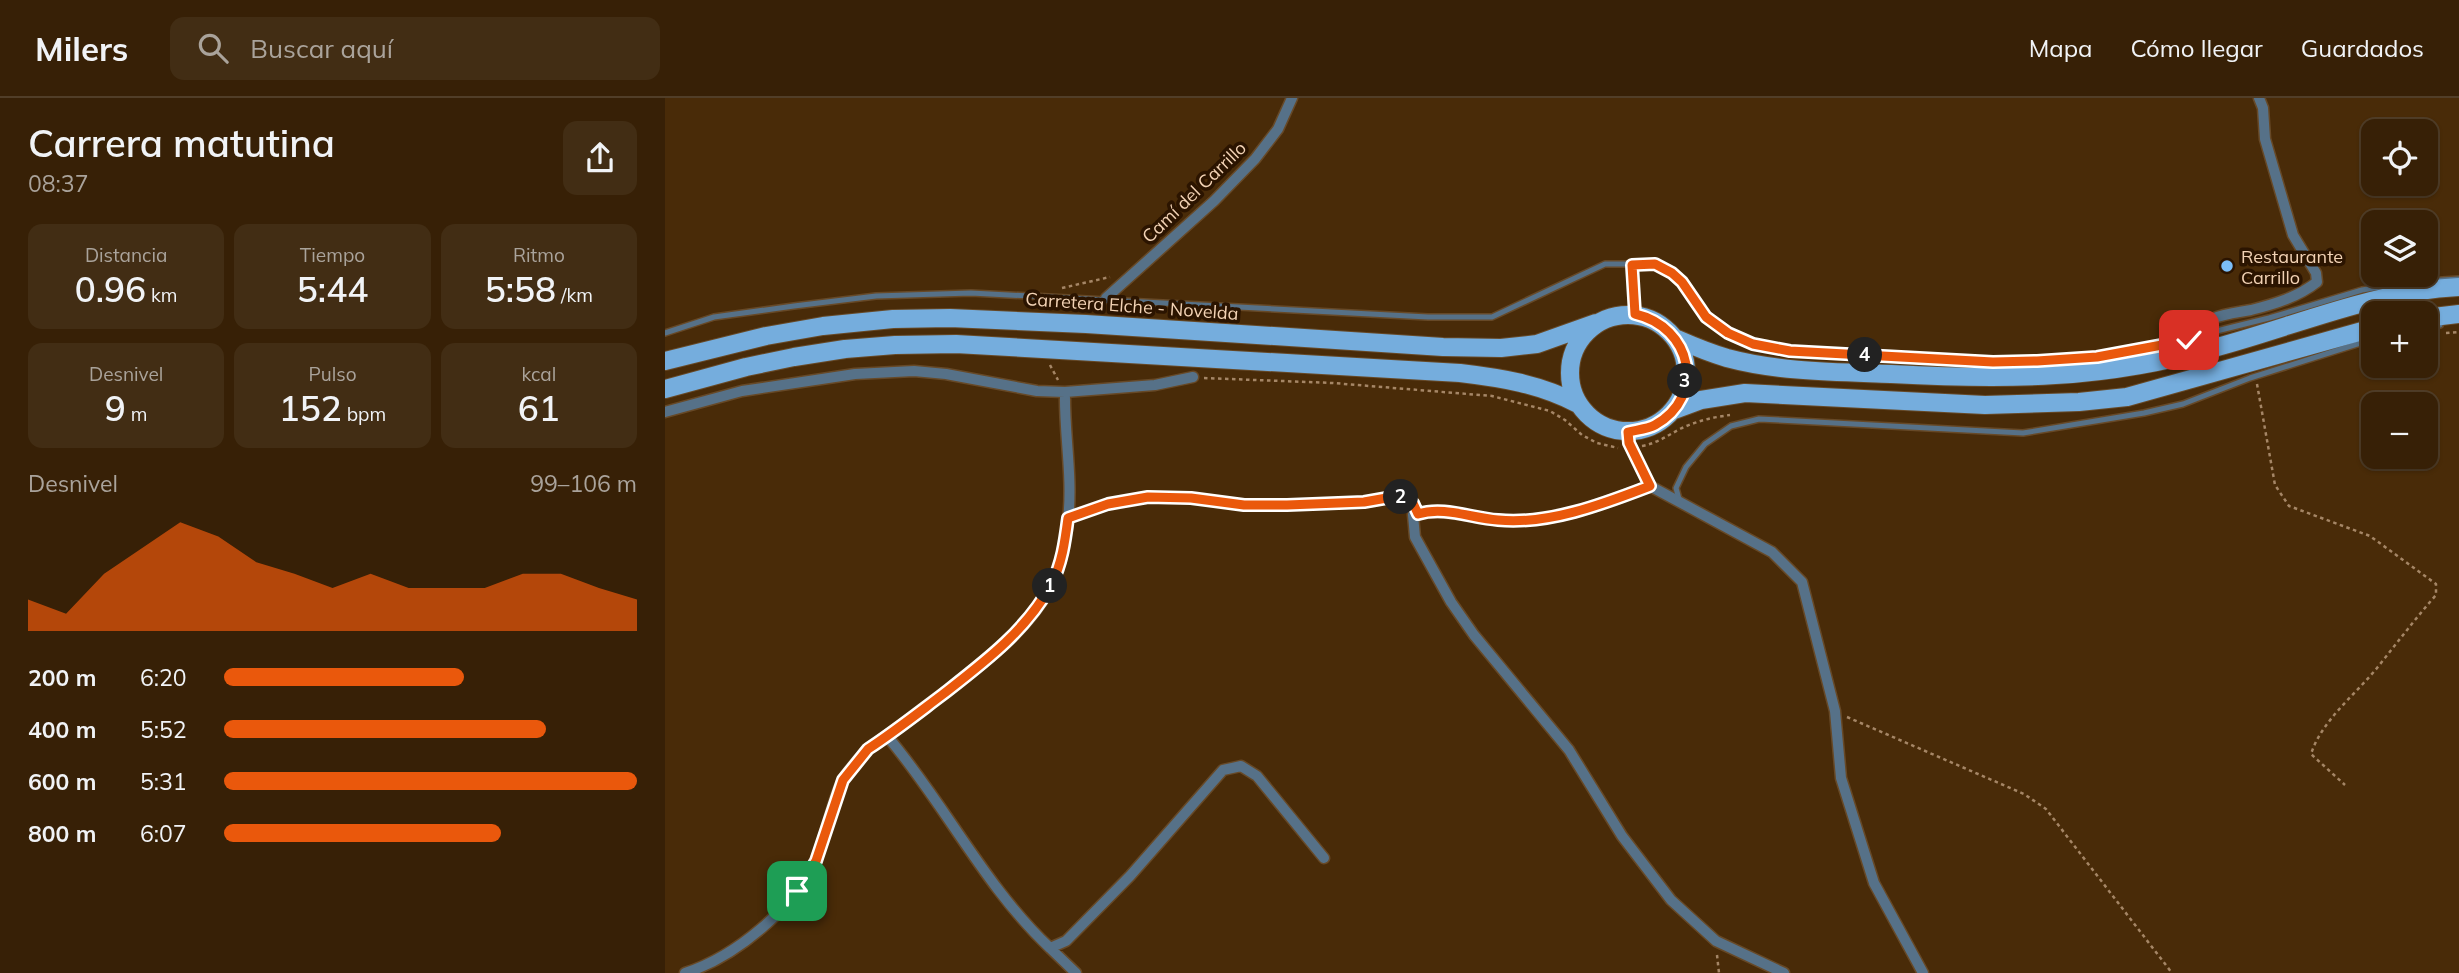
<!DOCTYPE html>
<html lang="es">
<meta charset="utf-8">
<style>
body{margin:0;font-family:Mulish,sans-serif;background:#422d14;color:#f1f3f6;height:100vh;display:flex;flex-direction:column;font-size:26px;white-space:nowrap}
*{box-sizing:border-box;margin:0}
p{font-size:23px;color:#aaa39b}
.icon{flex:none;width:38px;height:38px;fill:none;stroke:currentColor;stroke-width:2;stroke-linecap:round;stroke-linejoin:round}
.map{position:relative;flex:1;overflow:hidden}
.details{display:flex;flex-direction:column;background:#372006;width:665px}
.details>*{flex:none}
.fabs{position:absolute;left:1696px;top:21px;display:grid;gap:14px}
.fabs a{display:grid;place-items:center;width:77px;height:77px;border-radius:14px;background:#372006;box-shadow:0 2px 5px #0004,0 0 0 2px #513e28;font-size:35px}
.pin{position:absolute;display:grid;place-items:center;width:60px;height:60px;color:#fff;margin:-30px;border-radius:14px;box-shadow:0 4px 10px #0006}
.km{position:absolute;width:35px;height:35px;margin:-18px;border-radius:50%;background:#222;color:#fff;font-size:19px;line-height:35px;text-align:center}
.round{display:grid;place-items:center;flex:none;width:74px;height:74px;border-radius:14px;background:#422d14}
.head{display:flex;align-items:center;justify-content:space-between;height:119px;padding:0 28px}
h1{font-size:38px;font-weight:600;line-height:52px}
.stats{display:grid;grid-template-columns:repeat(3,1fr);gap:10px;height:119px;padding:7px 28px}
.stats div{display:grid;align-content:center;border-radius:14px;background:#422d14;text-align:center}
.stats b{font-size:35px;font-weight:600}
.stats small{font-size:19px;font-weight:400}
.stats p{font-size:19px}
.chart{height:196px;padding:14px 28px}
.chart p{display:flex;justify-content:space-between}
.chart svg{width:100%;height:126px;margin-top:7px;fill:#ea580c;opacity:.7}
ul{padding:0 28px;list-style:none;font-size:23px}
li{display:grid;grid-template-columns:112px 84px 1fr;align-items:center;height:52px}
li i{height:18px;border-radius:9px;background:#ea580c}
header{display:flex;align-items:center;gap:42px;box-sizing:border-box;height:98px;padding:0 35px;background:#372006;border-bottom:2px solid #513e28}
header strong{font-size:33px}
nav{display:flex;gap:38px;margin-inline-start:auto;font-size:24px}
.search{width:490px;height:63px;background:#422d14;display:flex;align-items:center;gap:18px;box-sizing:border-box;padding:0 24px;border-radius:14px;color:#aaa39b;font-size:26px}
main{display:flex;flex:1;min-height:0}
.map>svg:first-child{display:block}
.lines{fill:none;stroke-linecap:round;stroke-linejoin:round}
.lane-casing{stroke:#674927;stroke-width:8}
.street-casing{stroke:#674927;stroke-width:13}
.primary-casing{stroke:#674927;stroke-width:20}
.path{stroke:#a58666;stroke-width:2.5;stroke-dasharray:3.5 3.5;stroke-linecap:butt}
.lane{stroke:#567188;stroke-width:5}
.street{stroke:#567188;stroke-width:10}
.primary{stroke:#75addd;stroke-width:18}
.route-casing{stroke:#fff;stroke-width:14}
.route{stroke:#ea580c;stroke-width:9}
.poi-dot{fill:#7bbef8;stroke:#2b1400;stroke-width:2.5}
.labels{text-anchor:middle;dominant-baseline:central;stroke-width:7;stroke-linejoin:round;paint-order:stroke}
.street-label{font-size:18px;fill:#f2d2b4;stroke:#2b1400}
.poi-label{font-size:18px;fill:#f2d2b4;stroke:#2b1400;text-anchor:start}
</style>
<header>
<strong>Milers</strong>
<div class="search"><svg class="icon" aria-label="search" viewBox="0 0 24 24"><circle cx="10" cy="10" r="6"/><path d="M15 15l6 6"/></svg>Buscar aquí</div>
<nav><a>Mapa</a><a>Cómo llegar</a><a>Guardados</a></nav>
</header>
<main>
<section class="details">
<div class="head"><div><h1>Carrera matutina</h1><p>08:37</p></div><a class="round"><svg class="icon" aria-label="share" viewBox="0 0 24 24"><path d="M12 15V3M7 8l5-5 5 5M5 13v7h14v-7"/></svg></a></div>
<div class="stats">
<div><p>Distancia</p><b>0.96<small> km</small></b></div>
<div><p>Tiempo</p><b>5:44</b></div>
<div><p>Ritmo</p><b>5:58<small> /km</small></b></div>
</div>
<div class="stats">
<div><p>Desnivel</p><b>9<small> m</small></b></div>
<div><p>Pulso</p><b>152<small> bpm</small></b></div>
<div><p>kcal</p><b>61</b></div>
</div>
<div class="chart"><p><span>Desnivel</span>99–106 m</p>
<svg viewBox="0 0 160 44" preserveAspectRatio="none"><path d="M0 44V33L10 38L20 24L30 15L40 6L50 11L60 20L70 24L80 29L90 24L100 29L110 29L120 29L130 24L140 24L150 29L160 33V44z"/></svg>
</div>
<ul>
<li><b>200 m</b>6:20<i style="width:58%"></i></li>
<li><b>400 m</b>5:52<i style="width:78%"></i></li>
<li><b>600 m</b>5:31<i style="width:100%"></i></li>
<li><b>800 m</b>6:07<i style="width:67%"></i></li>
</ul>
</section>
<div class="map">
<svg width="1794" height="875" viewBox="0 0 1794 875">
<rect width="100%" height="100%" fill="#492b08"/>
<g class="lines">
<defs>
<path id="lane" d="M967,167L970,216
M1760,230L1775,227
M0,235L49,219L129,208L211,198L306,195L763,219H827L940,166H990L1007,175L1017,184L1041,219L1063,235L1088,246L1125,253L1328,264L1372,263L1432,259L1483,250L1604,220L1697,192L1745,184L1794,181
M1014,401L1011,390L1021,369L1040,346L1066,328L1094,321L1358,335L1479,315L1518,306L1585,280L1708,241"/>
<path id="street" d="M441,200L549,103L590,61L613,31L627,0
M1524,242C1543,216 1558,217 1586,212C1610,206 1633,199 1652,184L1651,175L1628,137L1600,41L1598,10L1594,0
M0,314L77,293L190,276L249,273L281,276L372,293L400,294L490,287L528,279
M963,334L964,345L985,388L1107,454L1137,484L1170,613L1176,680L1209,785L1258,875
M985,388C938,406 884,427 833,422C804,420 777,409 748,417L750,439L786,504L809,537L904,652L957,738L1006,802L1051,843L1119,875
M222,638C280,706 320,789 385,850L401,843L465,778L558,672L576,668L592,678L659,760
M385,850L411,875
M20,875C70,859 130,810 151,761C162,738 167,700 179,680C186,669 195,660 203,651C227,635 249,617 272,600C314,568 365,533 388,484C397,464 400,443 403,422C408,379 399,336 400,294"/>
<path id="primary" d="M905 275a58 58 0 1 1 116 0a58 58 0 1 1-116 0Z
M1760,220L1794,216
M1012,241C1028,248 1045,255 1062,260C1114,274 1172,274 1226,276C1341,282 1440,282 1552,249C1633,227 1710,193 1794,189
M0,263L101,238L158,228L228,221L285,220L421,226L778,249L836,250L872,246L931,225
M0,291L81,269L129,259L180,251L230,247L291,246L795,275C837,280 875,286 913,306
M1009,312L1036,302L1080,295L1320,307L1414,304L1462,299L1708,230"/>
</defs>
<use href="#lane" class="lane-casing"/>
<use href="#street" class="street-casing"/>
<use href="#primary" class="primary-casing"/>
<path class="path" d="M397,190L445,179
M1781,235L1794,234
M385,267L393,282
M539,280L668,285L827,298L885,313L900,322L917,337L932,345L953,350
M1592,286L1610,387L1624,408L1705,438L1771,486V497C1750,521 1732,545 1712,570C1690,597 1657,622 1646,656L1680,687
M977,348C993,345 1003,337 1017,330C1032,323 1049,319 1065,317
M416,415L443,406L483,399L526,400L579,407H622L699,403L733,398L748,405
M1182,619L1359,696L1381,711L1507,875
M1052,857L1054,875"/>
<use href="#lane" class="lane"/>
<use href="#street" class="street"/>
<use href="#primary" class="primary"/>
</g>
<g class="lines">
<defs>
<path id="route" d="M132,793L151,763L178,682L203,651C229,634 253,615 277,597C318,565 361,533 386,487C397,466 400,443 403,420L443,406L483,399L526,400L579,407H622L699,404L733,398L748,405L753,416C779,408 806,420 833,422C884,427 938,406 985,388L964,345L963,334C971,332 983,331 990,327C1042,298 1027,229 970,216L967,167L990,166L1007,175L1017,184L1041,219L1063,235L1088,246L1125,253L1328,264L1372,263L1432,259L1524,242"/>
</defs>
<use href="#route" class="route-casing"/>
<use href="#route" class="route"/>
</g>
<circle class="poi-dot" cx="1562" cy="168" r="7"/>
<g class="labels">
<g class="street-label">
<text transform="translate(529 94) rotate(-44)">Camí del Carrillo</text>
<text transform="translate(467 208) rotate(4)">Carretera Elche - Novelda</text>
</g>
<g class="poi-label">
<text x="1576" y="158">Restaurante<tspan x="1576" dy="21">Carrillo</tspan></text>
</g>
</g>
</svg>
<div class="fabs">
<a><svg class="icon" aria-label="locate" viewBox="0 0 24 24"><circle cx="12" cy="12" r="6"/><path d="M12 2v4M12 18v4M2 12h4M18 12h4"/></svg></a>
<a><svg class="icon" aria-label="layers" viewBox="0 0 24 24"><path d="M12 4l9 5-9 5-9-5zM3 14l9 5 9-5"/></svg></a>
<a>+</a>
<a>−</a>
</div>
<div class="pin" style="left:132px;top:793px;background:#1e9e55"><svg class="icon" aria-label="arrive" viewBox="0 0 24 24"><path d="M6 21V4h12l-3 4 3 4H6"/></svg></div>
<div class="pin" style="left:1524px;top:242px;background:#d93025"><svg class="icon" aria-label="check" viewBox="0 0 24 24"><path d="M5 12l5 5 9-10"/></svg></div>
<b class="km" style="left:385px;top:488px">1</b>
<b class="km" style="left:736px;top:399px">2</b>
<b class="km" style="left:1020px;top:283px">3</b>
<b class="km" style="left:1200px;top:257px">4</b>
</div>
</main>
